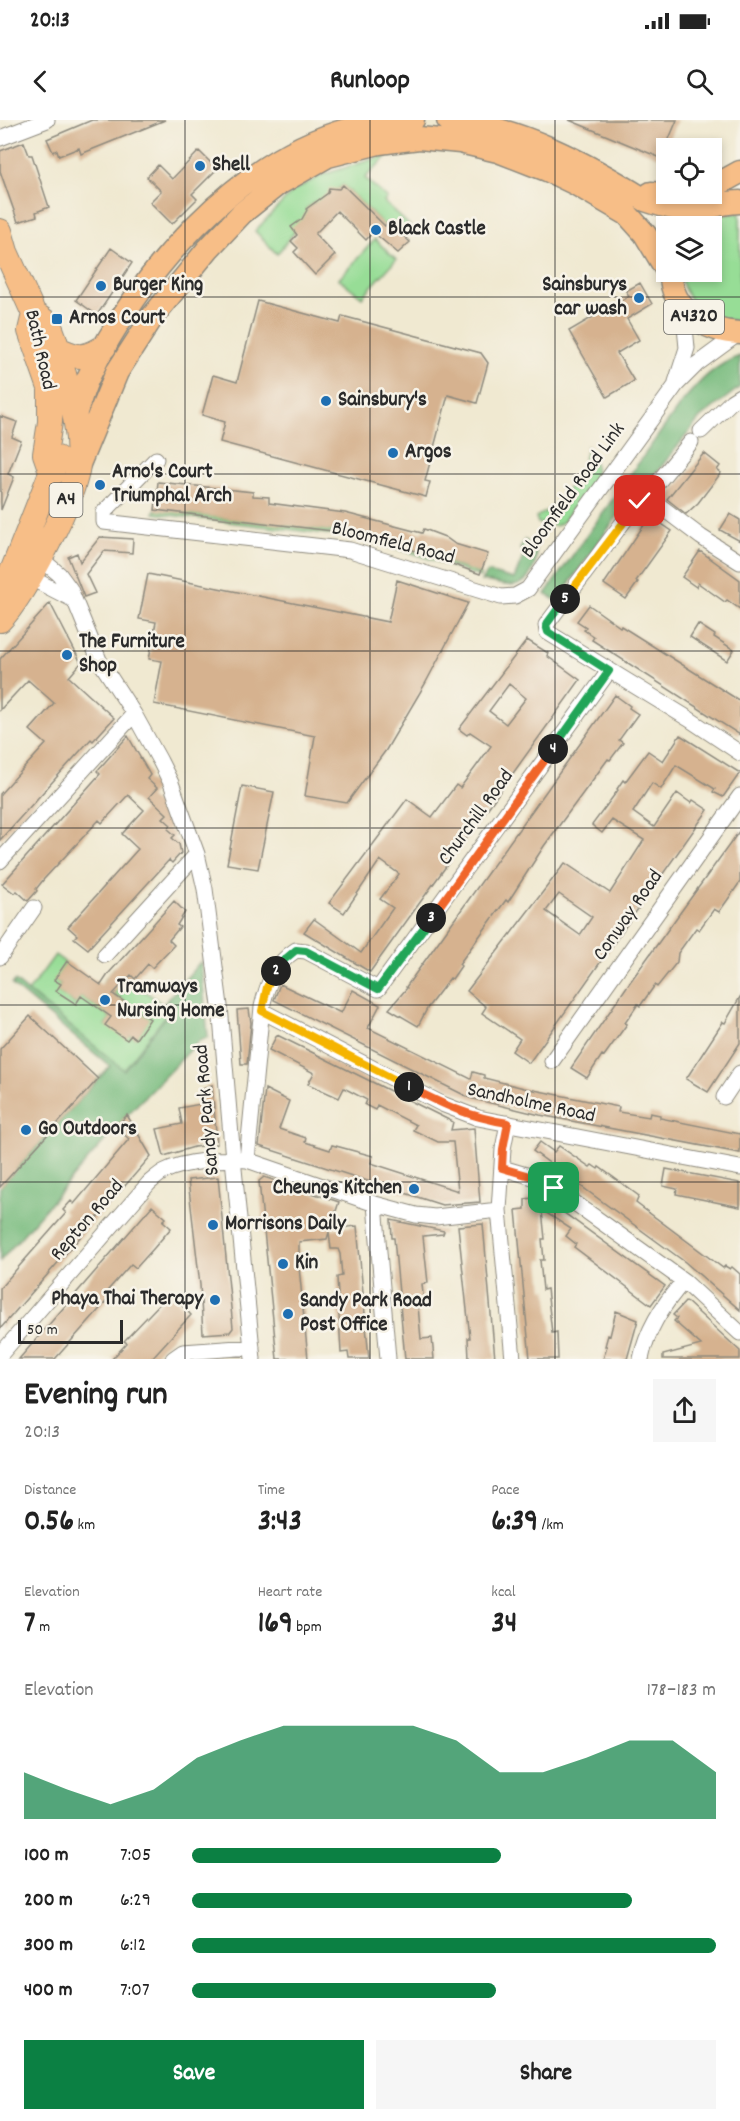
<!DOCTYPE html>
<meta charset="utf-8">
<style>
body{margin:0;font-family:Dekko,sans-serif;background:#f6f6f6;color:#222;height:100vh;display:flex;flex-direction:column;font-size:22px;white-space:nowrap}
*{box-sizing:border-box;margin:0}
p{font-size:20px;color:#767676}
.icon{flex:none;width:33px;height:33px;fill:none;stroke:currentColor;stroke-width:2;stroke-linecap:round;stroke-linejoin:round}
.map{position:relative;height:1239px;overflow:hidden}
.details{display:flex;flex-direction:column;background:#fff;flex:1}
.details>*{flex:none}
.tools{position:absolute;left:656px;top:18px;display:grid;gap:12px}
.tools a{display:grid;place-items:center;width:66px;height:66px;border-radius:0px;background:#fff;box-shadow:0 3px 9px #0003;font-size:30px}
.scale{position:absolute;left:18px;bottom:15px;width:105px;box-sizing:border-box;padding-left:6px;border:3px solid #2b2b2b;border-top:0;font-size:16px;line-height:21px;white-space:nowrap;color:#2b2b2b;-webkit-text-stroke:4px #f7f3e8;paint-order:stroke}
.pin{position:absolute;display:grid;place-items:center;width:51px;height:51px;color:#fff;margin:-26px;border-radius:12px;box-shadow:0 3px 9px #0006}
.km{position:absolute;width:30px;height:30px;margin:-15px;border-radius:50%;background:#222;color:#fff;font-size:16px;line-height:30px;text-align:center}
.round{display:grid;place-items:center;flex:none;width:63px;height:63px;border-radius:0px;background:#f6f6f6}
.head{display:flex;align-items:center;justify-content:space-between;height:102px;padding:0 24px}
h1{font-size:33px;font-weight:800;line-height:45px}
.figures{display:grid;grid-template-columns:repeat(3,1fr);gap:9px;height:102px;padding:6px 24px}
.figures div{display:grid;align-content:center}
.figures b{font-size:30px;font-weight:800}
.figures small{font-size:16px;font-weight:400}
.figures p{font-size:16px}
.chart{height:168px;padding:12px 24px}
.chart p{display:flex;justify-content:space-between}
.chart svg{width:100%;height:108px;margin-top:6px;fill:#0b8043;opacity:.7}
.primary-button{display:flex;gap:12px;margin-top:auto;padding:12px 24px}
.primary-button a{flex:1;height:69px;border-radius:0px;background:#0b8043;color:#fff;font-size:24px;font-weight:800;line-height:69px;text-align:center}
.primary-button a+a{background:#f6f6f6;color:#222}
ul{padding:0 24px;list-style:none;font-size:20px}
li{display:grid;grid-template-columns:96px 72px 1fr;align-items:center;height:45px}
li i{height:15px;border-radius:8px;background:#0b8043}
.status{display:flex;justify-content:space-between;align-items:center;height:42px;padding:0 30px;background:#fff;direction:ltr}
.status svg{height:16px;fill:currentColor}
header{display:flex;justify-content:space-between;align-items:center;height:78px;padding:0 24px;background:#fff;font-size:27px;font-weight:800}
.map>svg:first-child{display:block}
.green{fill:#97dd96;stroke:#618460;stroke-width:1.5}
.forest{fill:#79bc7f;stroke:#527455;stroke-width:1.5}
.building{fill:#d6b28f;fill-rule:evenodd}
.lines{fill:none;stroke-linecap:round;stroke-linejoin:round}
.minor-casing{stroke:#8e8a7e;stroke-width:17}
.primary-casing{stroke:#8e8a7e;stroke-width:25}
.trunk-casing{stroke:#8e8a7e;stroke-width:26}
.minor{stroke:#fff;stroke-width:15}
.primary{stroke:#f7be87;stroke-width:22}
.trunk{stroke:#f7be87;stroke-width:24}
.split-1-casing{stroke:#fff;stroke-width:12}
.split-2-casing{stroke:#fff;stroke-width:12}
.split-3-casing{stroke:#fff;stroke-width:12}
.split-4-casing{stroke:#fff;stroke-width:12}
.split-5-casing{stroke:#fff;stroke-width:12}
.split-6-casing{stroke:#fff;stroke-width:12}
.split-1{stroke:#f0652b;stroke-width:8}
.split-2{stroke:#f5b400;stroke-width:8}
.split-3{stroke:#22a559;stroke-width:8}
.split-4{stroke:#f0652b;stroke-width:8}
.split-5{stroke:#22a559;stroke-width:8}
.split-6{stroke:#f5b400;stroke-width:8}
.grid{fill:none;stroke:#2b2b2b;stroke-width:1.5;stroke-opacity:0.55}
.poi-dot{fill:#1f6fb2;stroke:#f7f3e8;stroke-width:2}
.labels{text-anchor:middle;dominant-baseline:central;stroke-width:5;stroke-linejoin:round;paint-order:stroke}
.shield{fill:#f7f3e8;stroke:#686764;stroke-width:1.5}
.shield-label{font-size:20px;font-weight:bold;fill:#2b2b2b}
.poi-label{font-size:21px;font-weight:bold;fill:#2b2b2b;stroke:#f7f3e8;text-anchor:start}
.street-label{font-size:21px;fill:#2b2b2b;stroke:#f7f3e8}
</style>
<div class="status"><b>20:13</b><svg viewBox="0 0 49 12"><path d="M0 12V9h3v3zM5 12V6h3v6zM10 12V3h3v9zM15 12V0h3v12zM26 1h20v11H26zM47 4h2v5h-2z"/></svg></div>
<header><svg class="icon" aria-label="back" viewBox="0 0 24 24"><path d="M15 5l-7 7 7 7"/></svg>Runloop<svg class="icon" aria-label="search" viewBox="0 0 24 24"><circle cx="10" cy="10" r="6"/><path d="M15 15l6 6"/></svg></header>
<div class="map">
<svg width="740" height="1239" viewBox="0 0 740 1239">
<rect width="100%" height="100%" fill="#f7f3e8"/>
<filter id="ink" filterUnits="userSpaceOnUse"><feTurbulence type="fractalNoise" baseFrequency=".0167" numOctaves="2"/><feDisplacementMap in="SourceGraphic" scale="12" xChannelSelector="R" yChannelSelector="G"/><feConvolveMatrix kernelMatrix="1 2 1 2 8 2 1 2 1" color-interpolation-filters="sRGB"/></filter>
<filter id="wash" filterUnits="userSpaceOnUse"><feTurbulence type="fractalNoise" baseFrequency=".008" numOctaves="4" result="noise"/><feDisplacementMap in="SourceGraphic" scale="24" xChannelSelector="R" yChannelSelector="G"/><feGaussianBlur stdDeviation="1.35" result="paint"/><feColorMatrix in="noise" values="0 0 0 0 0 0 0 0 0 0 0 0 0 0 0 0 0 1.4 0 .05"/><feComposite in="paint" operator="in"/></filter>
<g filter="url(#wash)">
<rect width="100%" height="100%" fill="#f0e9d1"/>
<path class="green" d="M389,34L365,58L387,78L384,82L410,106L397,110L385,106L343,65L318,85L314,82L306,89L310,93L277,134L255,111L293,71L322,55Z
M740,93V201C718,202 694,191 685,170C682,165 681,157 680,152H711V106H698L722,94Z
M375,119L396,140L362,177L339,159Z
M587,327L594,340L596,356L563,402L556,406L538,403L536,397C541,394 548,391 552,387C569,370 584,350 587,327Z
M155,390L341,412L416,431L480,454V457L413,433L353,417L154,393Z
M55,835L66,843L55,860L61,864L57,871L75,884L81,876L111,897L105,905L136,918L149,899L114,874L116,871L103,862L114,848L170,890L124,950L28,872Z"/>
<path class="forest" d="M740,236V267L700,298L646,366L631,377L558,479L555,480L545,474L682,282C699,262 714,245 740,236Z
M525,420L535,427C537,437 536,443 532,451C520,476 502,462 481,461L488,452L514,459L525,432L520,429Z
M201,841L208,917L200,920L126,996L0,1141V1067L110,946L12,865L15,861L124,950L170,891L163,885Z"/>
<g id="blocks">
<path class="building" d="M92,0H165L81,34L79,28L59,36L57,30L53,32L47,19Z
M569,0H677L661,38Z
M24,22L29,35H32L49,87L36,92L37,96L18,102L0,51V31Z
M199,31L217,49L192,74L197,79L172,104L150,82L161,71L147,57L158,45L172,59Z
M343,65L385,106L388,102L410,122L398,133L373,112L366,120L337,91L315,114L335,135L315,155L294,132L298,128L291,121L297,115L291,107L302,99L307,90L306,89L328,73L329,68L339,69Z
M111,128L132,143L97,195L76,180Z
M640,163L652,184L627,199L639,220L617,233L634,261L607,277L569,211L629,176L626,171Z
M258,181L340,203L342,196L481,233L488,243L477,283L448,275L425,361L430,362L426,377L220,322L225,302L202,295L213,255L237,262Z
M0,296L17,302L12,317L21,321L8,354L14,357L1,390Z
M704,333L720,346L717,350L721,353L698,383L686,394L667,379Z
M158,362L253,372V376L269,377V383L345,393L422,413L424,409L445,417L455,424L488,434L480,454L416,431L341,412L155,390Z
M730,394L740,400V421L720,410Z
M650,396L672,411L636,461L638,462L626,479L604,464Z
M100,417L133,419L132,433L104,431L86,454L95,473L84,477L68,437L77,433L80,442Z
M700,431L740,460V489L727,480L725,482L698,463L696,467L682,457Z
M148,454L388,502L397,460L468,483L425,564L386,630L347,683L305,676L315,616L154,584L162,541L149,539L156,502L139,499Z
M50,483L81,543L69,557L114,598L93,621L91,619L0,720V674L46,624L30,610L54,583L28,560L0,590V539Z
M589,485L620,507L621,506L740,581V615L592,520L594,517L584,510L586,507L577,501Z
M698,504L715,515L714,517L734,530L727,541L690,517Z
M527,520L548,533L547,536L580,560L370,852L304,812L314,799L361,833L393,788L380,779L399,754L380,740L344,793L329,783L407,679L432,697L456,665L460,668L475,648L491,626L470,612L467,615L459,609ZM509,564L526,578L506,604L489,591Z
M615,575L630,586L629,588L638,594L619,620L623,623L610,640L608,639L544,726L508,782L506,780L459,844L461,846L452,859L450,858L428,887L418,906L389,889L407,868L406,867Z
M680,615L740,653L723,677L713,672L715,669L676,645L661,669L652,663L633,692L654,707L677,673L691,683L693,680L708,690L529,943L512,931L520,919L482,893L486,887L467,871L565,743L610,773L644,720L612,700L602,713L592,705L618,670L617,669L623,660L625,662L648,631L663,641ZM559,774L592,797L580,815L546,791Z
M128,616L150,655L147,659L157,668L149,677L167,694L163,698L171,705L168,709L175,715L172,718L179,724L181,733L172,743L169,740L88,829L74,818L77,815L68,807L138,729L122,714L144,690L128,675L102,703L99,700L44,759L36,769L37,771L28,781L17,771L14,773L2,764L100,654L97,651Z
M242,666L274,672L258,749L227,744Z
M740,710V762L731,775L719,792L714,789L699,810L696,808L678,833L677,842L657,867L655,865L640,886L638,884L625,903L627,904L604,936L602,935L587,958L571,948L630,862Z
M174,781L185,792L177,805L180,807L169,820L174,825L152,848L148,844L135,859L131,855L113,874L150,899L136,919L131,915L127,920L105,905L111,897L81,876L76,884L56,871L61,864L54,860L67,841L101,865L109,853Z
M280,864L341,893L353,870L380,885L368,908L471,959L473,952L484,955V958L524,968L619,987L618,992L649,997L650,993L660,995V998L740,1014V1033L540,995L470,978L274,880Z
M740,877V923L708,972L686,959L723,902L725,903Z
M249,889L251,903L247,944H241L237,890Z
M30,896L98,959L0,1067V929Z
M277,915L453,1002L451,1010L474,1008L480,1082L442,1085L259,1026L265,969L289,981L279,1009L306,1018L305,1022L330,1030L332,1025L373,1036L371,1043L458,1071L453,1022H438L413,1010L416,1005L377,985L375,990L365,985L367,980L344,968L339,978L308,964L314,953L269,930Z
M212,965L217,1024L194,1027L164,1036L157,1009L182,1004L179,988L201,984L199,971Z
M127,995L151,1036L0,1209V1168L66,1093L63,1090L71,1081L74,1084L129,1019L116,1007Z
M540,1022L554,1032L559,1026L590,1047L592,1045L598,1049L599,1047L639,1076L636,1083L723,1148L725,1146L730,1149L732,1147L740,1154V1190L685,1142L533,1031Z
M666,1049L740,1063V1087L676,1074L677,1069L663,1066Z
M218,1057L233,1208L230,1212L203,1214L200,1165L188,1060Z
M264,1057L339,1082L330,1109L357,1106L369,1239H349L348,1232L341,1233L337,1157L342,1156L340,1134L338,1129H331L329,1112L327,1119L299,1122V1147L308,1239H277L259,1061Z
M533,1075H543L550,1077L563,1086V1092L665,1166L651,1185L574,1127L576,1124L566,1116L571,1109L542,1090L545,1119H542L544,1140H540L543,1170L547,1169L552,1213L557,1212L558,1239H530L516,1090L525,1089V1079L533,1078Z
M152,1086L166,1098L163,1101L171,1108L154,1128L136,1148L131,1144L108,1170L113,1174L55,1239H19Z
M391,1100L444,1111L443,1114L423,1116L428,1163L422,1164L424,1185L418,1186L421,1219L432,1218L434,1239H405L394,1118H392Z
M483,1104L495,1239H469L468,1218H470L458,1106Z
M170,1173L191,1195L151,1239H112L127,1223L124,1221Z
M686,1181L740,1231V1239H663V1235L701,1225L674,1201L677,1198L673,1195Z
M616,1191L638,1200L627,1239H603L607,1226H605L608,1215L610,1216Z"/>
</g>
</g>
<g filter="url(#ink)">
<use href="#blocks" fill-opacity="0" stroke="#8e8a7e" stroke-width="1.5"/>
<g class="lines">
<defs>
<path id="minor" d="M0,18L47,0
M676,262L687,228L683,186
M701,311L732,281L740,276
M691,322L645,378L640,381L624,401L546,505L547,512L689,599L740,633
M156,339L104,392V402L350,430L501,477L515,476L528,469L676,265L697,244L738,214
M645,378L652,380L701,417L740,442
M36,437L41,435L47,444L59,454L70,469L99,540L134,594L160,641L171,663L197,734L205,769L220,886L233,1039L253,1239
M23,454L74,480
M0,741L134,594
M105,835L197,734
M0,837L34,788
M262,891L442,984L478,998L740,1048
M552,941L740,676
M724,977L740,953
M508,1003L503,1029L499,1090L513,1239
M247,1040L262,887C267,865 275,843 296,830L306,831L378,869L609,551
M502,1048L533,1057L554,1068L684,1161L740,1213
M375,1084L388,1239
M0,1235L149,1063C154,1059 159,1054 165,1051C185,1041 224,1038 247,1040L375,1084L416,1095L435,1097L499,1090
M173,1239L183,1232L252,1227
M641,1239C647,1209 664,1183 684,1161"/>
<path id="primary" d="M448,0C518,7 586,43 645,80C666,87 680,91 702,90
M711,68L740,52
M651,73L672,75L688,74
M692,99C707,86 721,83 740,82
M671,152C669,189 707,212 740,213
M75,294C80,282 83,268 89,256C137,155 239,38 350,9C371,3 391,1 413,0
M79,344L117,252L153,196L208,129L242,93L277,65L328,36L379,23L419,18L460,22L498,31L547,50L574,63L627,94L645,114L666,149"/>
<path id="trunk" d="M0,111L6,132L34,194L30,211L50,268V302L45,334L52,354
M56,228C77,238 84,240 104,227
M0,471L13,449L57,338
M0,500C23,478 76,376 78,344C81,312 72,284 64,254C59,239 57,219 49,205C46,201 39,197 34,194"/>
</defs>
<use href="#minor" class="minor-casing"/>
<use href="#primary" class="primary-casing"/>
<use href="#trunk" class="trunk-casing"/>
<use href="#minor" class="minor"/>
<use href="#primary" class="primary"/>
<use href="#trunk" class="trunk"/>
</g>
</g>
<g class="lines" filter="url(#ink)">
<defs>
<path id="split-1" d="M409,967C444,985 469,997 508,1003L503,1029L502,1048L533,1057L554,1068"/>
<path id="split-2" d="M276,851L267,867L262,891L409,967"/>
<path id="split-3" d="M276,851L284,840L296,830L306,831L378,869L431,798"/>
<path id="split-4" d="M431,798L553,629"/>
<path id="split-5" d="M553,629L609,551L548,512L546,505L565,479"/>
<path id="split-6" d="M565,479L640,381"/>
</defs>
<use href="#split-1" class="split-1-casing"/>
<use href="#split-2" class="split-2-casing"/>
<use href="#split-3" class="split-3-casing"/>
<use href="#split-4" class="split-4-casing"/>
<use href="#split-5" class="split-5-casing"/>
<use href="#split-6" class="split-6-casing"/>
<use href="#split-1" class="split-1"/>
<use href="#split-2" class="split-2"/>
<use href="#split-3" class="split-3"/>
<use href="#split-4" class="split-4"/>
<use href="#split-5" class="split-5"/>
<use href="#split-6" class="split-6"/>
</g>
<path class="grid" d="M185,0V1239M370,0V1239M555,0V1239M0,177H740M0,354H740M0,531H740M0,708H740M0,885H740M0,1062H740"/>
<g class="poi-dot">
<circle cx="200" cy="46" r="6"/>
<circle cx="376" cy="110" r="6"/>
<circle cx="101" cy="166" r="6"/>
<circle cx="639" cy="178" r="6"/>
<rect x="51" y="193" width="12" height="12" rx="3"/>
<circle cx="326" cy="281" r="6"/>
<circle cx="393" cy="333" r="6"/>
<circle cx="100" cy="365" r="6"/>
<circle cx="67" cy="535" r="6"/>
<circle cx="105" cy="880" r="6"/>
<circle cx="26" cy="1010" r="6"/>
<circle cx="414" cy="1069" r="6"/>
<circle cx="213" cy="1105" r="6"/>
<circle cx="283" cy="1144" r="6"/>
<circle cx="215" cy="1180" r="6"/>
<circle cx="288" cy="1194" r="6"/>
</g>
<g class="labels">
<g class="shield">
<rect x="664" y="180" width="60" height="34" rx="4.5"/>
<rect x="49.5" y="363" width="33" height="34" rx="4.5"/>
</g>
<g class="shield-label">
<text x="694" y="197">A4320</text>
<text x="66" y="380">A4</text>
</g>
<g class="poi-label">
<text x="212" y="46">Shell</text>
<text x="388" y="110">Black Castle</text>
<text x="113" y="166">Burger King</text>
<text x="627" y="166" text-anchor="end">Sainsburys<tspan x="627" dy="24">car wash</tspan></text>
<text x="69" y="199">Arnos Court</text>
<text x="338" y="281">Sainsbury's</text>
<text x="405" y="333">Argos</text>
<text x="112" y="353">Arno's Court<tspan x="112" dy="24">Triumphal Arch</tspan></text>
<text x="79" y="523">The Furniture<tspan x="79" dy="24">Shop</tspan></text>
<text x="117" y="868">Tramways<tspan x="117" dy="24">Nursing Home</tspan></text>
<text x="38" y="1010">Go Outdoors</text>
<text x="402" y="1069" text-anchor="end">Cheungs Kitchen</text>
<text x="225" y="1105">Morrisons Daily</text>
<text x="295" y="1144">Kin</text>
<text x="203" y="1180" text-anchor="end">Phaya Thai Therapy</text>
<text x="300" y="1182">Sandy Park Road<tspan x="300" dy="24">Post Office</tspan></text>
</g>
<g class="street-label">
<text transform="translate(39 230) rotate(77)">Bath Road</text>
<text transform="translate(574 371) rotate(-54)">Bloomfield Road Link</text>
<text transform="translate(393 424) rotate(14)">Bloomfield Road</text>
<text transform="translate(477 698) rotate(-54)">Churchill Road</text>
<text transform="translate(629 796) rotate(-55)">Conway Road</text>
<text transform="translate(531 984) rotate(12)">Sandholme Road</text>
<text transform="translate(208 990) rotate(-95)">Sandy Park Road</text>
<text transform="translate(88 1101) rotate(-49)">Repton Road</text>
</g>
</g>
</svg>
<div class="tools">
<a><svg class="icon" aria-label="locate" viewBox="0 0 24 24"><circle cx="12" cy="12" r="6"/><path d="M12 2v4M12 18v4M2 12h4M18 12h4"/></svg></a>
<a><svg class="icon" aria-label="layers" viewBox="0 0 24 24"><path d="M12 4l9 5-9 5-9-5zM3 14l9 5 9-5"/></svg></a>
</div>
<div class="scale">50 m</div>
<div class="pin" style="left:554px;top:1068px;background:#1e9e55"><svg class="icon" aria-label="arrive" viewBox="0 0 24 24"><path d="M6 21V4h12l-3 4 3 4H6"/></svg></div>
<div class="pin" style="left:640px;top:381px;background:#d93025"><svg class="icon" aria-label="check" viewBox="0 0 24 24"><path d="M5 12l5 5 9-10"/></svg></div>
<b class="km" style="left:409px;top:967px">1</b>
<b class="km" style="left:276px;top:851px">2</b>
<b class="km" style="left:431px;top:798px">3</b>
<b class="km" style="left:553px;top:629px">4</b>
<b class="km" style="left:565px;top:479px">5</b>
</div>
<section class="details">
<div class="head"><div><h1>Evening run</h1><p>20:13</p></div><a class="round"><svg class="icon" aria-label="share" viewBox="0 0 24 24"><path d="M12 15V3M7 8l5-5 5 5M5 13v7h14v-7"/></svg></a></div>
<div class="figures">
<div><p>Distance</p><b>0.56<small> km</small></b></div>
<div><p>Time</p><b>3:43</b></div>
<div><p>Pace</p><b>6:39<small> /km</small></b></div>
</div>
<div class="figures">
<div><p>Elevation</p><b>7<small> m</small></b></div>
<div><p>Heart rate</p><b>169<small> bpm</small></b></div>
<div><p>kcal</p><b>34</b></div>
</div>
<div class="chart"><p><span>Elevation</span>178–183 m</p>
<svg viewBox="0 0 160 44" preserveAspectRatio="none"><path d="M0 44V25L10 32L20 38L30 32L40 19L50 12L60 6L70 6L80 6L90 6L100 12L110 25L120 25L130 19L140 12L150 12L160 25V44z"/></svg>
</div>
<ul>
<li><b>100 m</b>7:05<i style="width:59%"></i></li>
<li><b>200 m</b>6:29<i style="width:84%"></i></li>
<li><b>300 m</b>6:12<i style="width:100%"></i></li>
<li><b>400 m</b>7:07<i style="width:58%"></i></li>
</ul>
<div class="primary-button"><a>Save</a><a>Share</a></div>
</section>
